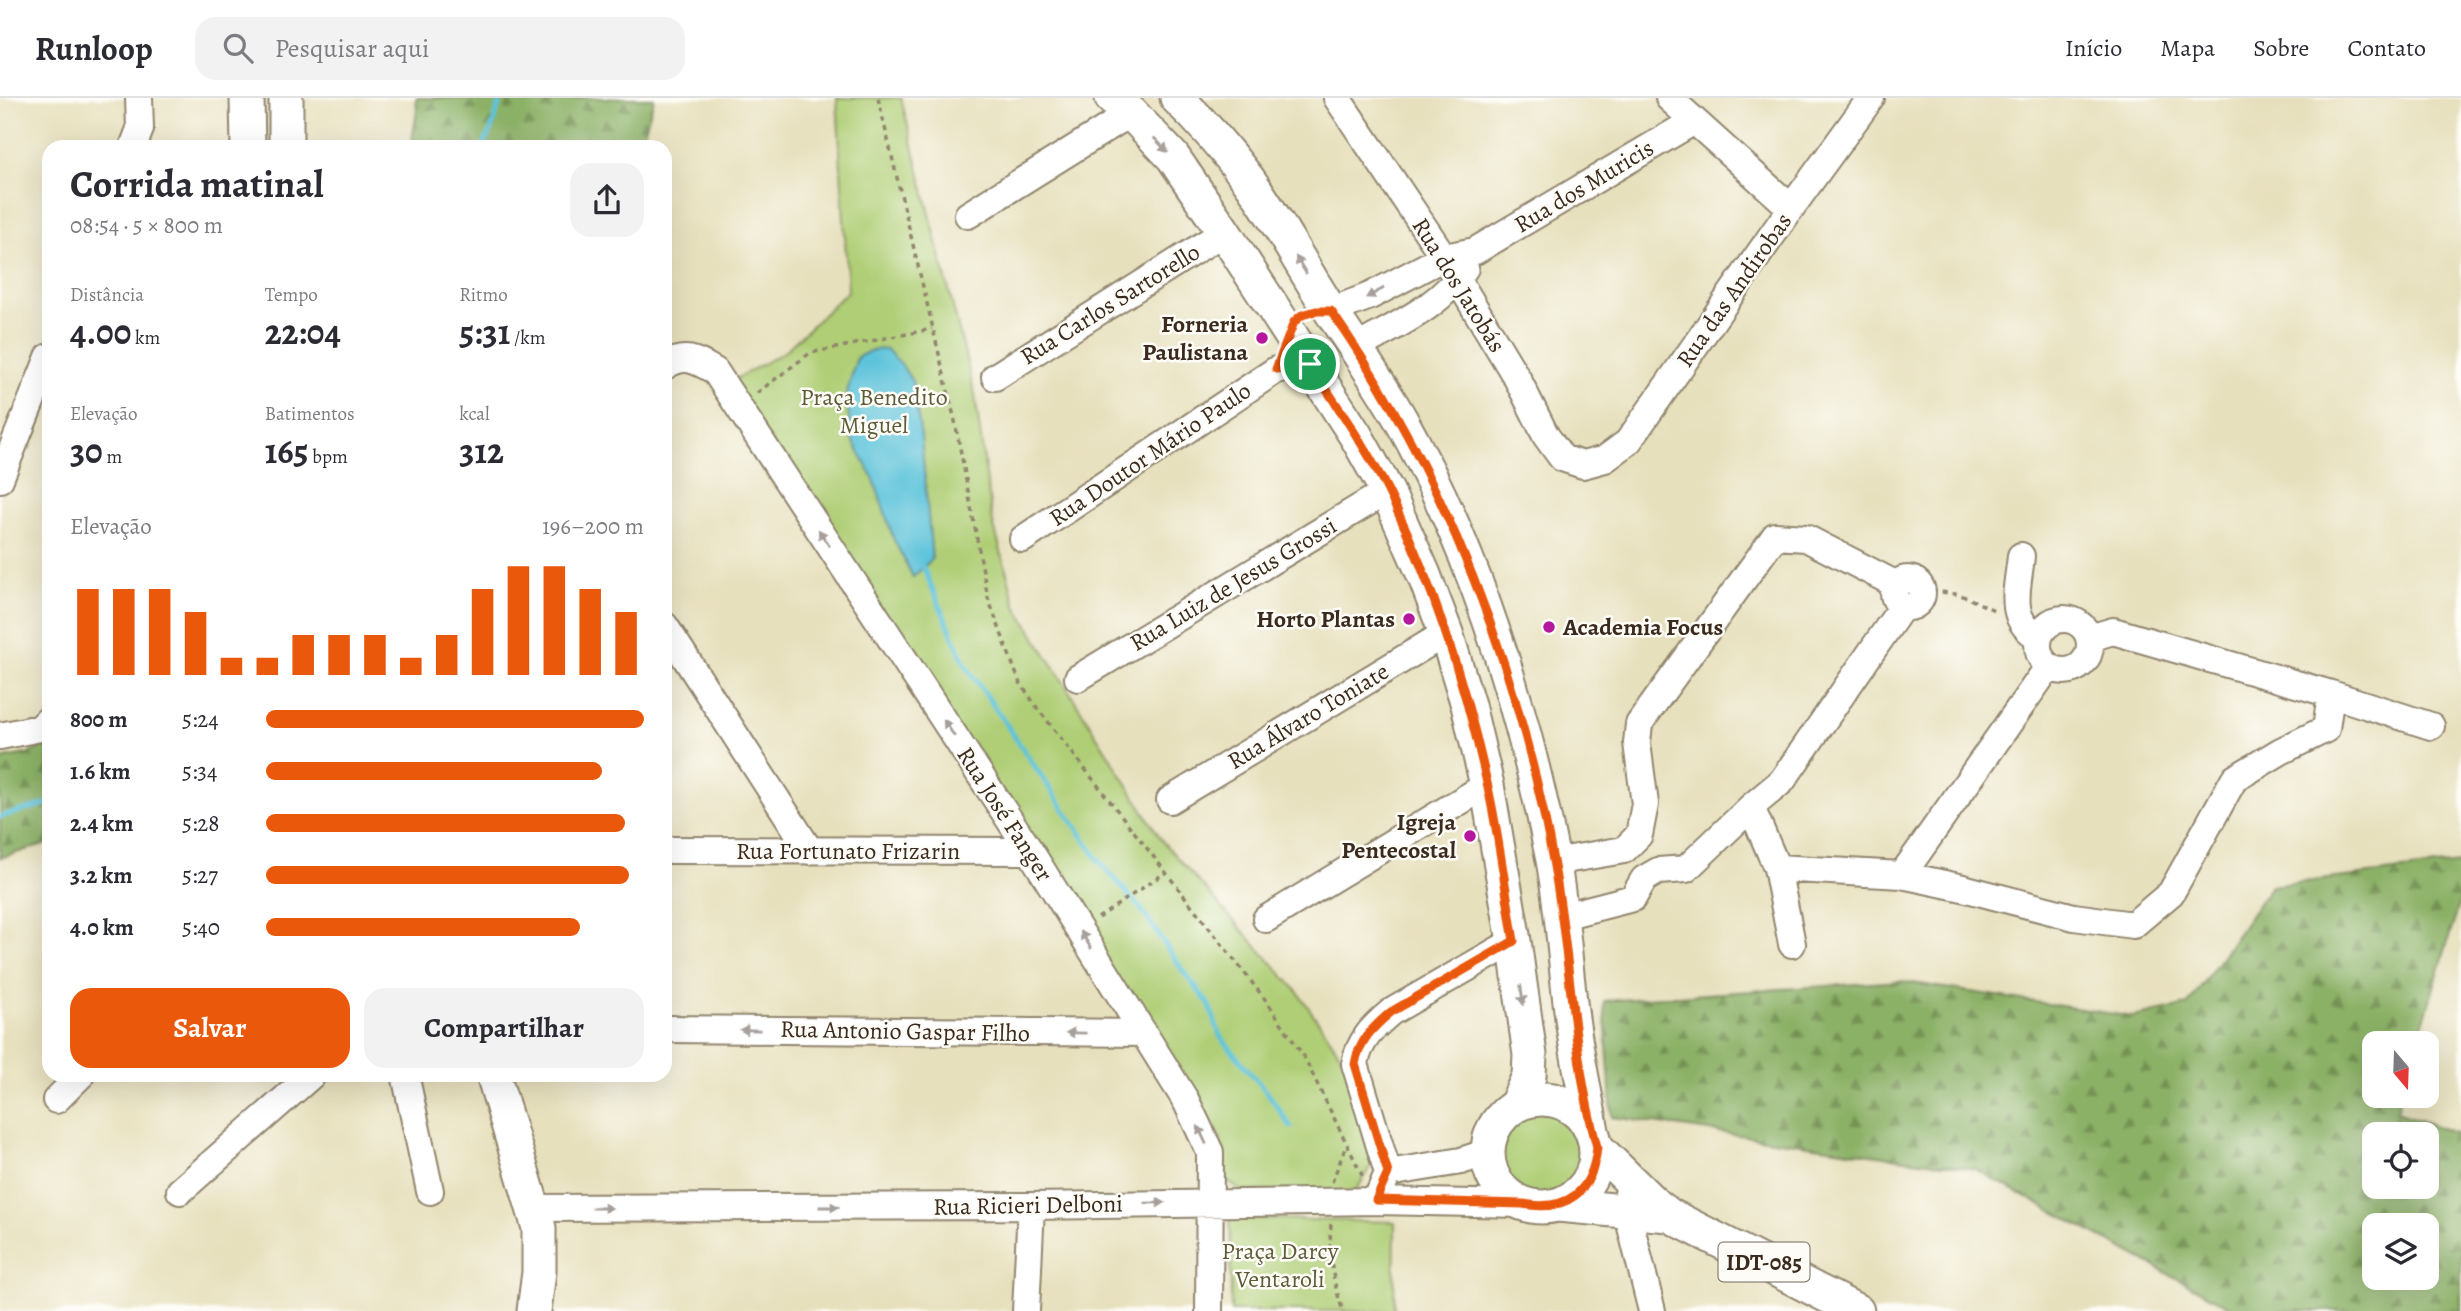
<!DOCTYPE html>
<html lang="pt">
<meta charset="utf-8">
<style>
body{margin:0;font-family:Alegreya,serif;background:#f2f2f3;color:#2b2b33;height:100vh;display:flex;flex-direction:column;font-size:26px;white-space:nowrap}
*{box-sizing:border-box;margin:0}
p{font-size:23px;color:#7c7c81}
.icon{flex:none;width:38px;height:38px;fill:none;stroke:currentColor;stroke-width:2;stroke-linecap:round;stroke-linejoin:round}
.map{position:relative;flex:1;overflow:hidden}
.sheet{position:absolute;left:42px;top:42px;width:630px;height:942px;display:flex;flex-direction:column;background:#fff;border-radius:21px;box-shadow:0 7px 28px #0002}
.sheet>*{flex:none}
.needle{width:46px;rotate:161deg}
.tools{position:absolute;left:2362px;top:933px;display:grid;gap:14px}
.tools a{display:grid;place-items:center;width:77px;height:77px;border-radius:14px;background:#fff;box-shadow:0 7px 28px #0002;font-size:35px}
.pin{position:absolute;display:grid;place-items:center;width:60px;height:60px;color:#fff;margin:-30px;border:4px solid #fff;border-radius:50%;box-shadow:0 2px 7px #0007}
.round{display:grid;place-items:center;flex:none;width:74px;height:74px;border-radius:21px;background:#f2f2f3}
.headline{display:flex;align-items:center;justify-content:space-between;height:119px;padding:0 28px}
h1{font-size:38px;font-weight:700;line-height:52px}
.figures{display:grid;grid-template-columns:repeat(3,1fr);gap:10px;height:119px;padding:7px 28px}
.figures div{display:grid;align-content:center}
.figures b{font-size:35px;font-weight:700}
.figures small{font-size:19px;font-weight:400}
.figures p{font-size:19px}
.chart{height:196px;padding:14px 28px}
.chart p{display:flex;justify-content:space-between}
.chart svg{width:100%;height:126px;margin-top:7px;stroke:#ea580c;stroke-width:6}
.primary-button{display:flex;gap:14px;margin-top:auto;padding:14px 28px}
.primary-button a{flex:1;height:80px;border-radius:21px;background:#ea580c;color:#fff;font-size:28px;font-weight:700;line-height:80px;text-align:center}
.primary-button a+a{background:#f2f2f3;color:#2b2b33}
ul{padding:0 28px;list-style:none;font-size:23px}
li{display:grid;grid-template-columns:112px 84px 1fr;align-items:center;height:52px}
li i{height:18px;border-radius:9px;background:#ea580c}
header{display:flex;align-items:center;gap:42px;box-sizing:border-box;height:98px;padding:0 35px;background:#fff;border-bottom:2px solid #e1e1e2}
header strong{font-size:33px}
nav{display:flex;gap:38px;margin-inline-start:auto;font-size:24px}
.search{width:490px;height:63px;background:#f2f2f3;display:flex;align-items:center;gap:18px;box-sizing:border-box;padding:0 24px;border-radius:21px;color:#7c7c81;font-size:26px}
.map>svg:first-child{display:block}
.green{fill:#afce75;stroke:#757c4a;stroke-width:2}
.forest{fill:url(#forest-firs);stroke:#636e42;stroke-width:2;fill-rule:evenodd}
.water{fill:#5cc3da;stroke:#4c767c;stroke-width:2}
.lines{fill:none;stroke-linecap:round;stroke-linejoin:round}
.stream{stroke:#5cc3da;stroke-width:5}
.minor-casing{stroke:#91856e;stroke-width:30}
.major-casing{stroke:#91856e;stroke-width:37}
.path{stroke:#91856e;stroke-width:3.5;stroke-dasharray:5 5;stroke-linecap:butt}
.minor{stroke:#fff;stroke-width:26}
.major{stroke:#fff;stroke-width:33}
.oneway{fill:#a79f9a}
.route-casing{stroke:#fff;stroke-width:14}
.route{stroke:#ea580c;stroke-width:9}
.poi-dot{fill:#b5179e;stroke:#fdfcf7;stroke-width:2.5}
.labels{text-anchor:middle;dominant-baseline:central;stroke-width:5;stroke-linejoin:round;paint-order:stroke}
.shield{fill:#fdfcf7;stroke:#75695f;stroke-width:2}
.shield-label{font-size:23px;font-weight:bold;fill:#3b2a1e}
.street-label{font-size:24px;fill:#3b2a1e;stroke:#fdfcf7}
.poi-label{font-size:24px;font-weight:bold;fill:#3b2a1e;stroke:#fdfcf7;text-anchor:end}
.park-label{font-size:24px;fill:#5e5b38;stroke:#fdfcf7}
</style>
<header>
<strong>Runloop</strong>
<div class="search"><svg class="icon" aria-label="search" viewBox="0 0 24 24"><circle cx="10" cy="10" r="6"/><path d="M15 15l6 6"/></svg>Pesquisar aqui</div>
<nav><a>Início</a><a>Mapa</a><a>Sobre</a><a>Contato</a></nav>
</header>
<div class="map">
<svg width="2461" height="1213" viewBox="0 0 2461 1213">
<defs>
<pattern id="forest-firs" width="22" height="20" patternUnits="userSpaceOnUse" patternTransform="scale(1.75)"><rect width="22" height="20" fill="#8bb166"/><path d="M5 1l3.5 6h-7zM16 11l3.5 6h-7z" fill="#739053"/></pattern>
</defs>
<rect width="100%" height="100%" fill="#fdfcf7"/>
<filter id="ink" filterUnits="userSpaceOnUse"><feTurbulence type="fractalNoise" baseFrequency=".0143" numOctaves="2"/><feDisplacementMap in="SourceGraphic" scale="14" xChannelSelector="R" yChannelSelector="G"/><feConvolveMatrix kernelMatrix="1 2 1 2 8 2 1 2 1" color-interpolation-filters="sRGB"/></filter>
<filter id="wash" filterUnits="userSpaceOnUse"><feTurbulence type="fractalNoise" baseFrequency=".00686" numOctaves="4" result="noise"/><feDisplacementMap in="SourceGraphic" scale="28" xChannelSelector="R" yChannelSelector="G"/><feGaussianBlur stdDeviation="1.57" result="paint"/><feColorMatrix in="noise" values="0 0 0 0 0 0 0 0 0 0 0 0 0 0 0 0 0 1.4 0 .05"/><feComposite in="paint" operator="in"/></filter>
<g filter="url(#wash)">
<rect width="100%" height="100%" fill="#e7e0bd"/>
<path class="green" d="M837,0H901L975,297L992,421L1016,508L1163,744L1298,894L1343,960L1372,1066L1356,1093H1241L1221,1079L1220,1040L732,283L784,254L848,193Z
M1497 1056a43 43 0 1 1 86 0a43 43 0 1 1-86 0Z
M1230,1120L1395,1124L1394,1213H1231Z"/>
<path class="forest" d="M416,0H654V1L640,49H411L417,13Z
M49,644V745L0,760V661L30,655Z
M2461,765V800L2417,945H2375V998H2401L2397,1014L2461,1037V1213H2237L1975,1071L1612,1019L1604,903L1900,883L2133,919L2188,907L2271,788ZM2375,1036H2427V1088H2375ZM2375,1127H2427V1180H2375Z"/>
<path class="water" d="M875,251L887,252L901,266L912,283L921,338L932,461L913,479L894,442L874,382L850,337L847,294L857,259Z"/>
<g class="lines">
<path class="stream" d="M482,49L491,32L501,0
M923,469L965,566L1100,764L1141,811L1183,873L1209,906L1220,938L1269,997L1291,1029
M0,719L49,705"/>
</g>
</g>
<g filter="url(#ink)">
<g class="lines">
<defs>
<path id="minor" d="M1337,0L1444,159L1518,282L1546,338L1562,360L1583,367L1605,361L1628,344L1791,110L1871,0
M1669,0L1791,110
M133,49L140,31L139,0
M968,117L1131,15
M1331,213L1370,198L1444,159L1475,153L1694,23
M1356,250C1395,227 1441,209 1465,170
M665,268C685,255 696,262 715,273L1030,753L1186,1003L1210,1054L1209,1213
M995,279L1224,134
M0,381L49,259
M1023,441L1276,272L1310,266
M2021,458C2018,490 2006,522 2039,539
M1894 495a14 14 0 1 1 28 0a14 14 0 1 1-28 0Z
M2038 547a26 26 0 1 1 52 0a26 26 0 1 1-52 0Z
M665,528L810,753
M2090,540L2113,533L2331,596L2431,628
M1078,580L1387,393
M0,638L40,630L49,621
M1170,702L1446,535
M1751,709L1777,770L1792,846
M665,752L1030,753
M1553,764L1624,752L1639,737L1645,706L1637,645L1639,626L1775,438L1806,440L1897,487
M1777,770L1902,777L1963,790L2074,819L2133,827L2171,795L2234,681L2281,653L2326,631L2331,596
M1902,777L2049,568
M1563,818L1633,800L1644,781L1658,773L1686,771L1751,709L1782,683L1903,508
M1266,821L1487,687
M665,931L1144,935
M405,976L430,1093
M56,1002L82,976
M1388,1075L1461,1063L1488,1054
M180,1093L313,976
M1628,1096L1627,1113L1652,1213
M1376,1103L1388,1075L1355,966C1359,943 1373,929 1391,914L1514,843
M534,1110L1031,1108L1376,1103L1523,1106
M1026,1213L1031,1108"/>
<path id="major" d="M247,0L248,49
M1112,0L1131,15L1173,59L1224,134L1356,338L1387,393L1424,477L1446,535L1468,607L1487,687L1514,843L1530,957L1529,978L1516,1007
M1177,0C1203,25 1226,52 1248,81C1278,122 1302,169 1330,212C1354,248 1379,284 1401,322C1477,458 1523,610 1553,762C1563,815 1565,868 1572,920C1577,958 1585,995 1592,1033
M286,49V0
M493,976L539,1130V1174L534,1213
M1488 1055a54 54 0 1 1 108 0a54 54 0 1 1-108 0Z
M1597,1050L1651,1103L1669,1117L1857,1213
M1558,1107L1669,1117"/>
</defs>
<use href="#minor" class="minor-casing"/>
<use href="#major" class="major-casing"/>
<path class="path" d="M878,0L955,323L988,500L1019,583L1038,611L1268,905L1304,959L1363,1079
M757,295L810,255L932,231
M1922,491L1961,497L1996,513
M1098,820L1166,774
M1332,1084L1346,1048
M1331,1126C1328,1157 1333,1184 1343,1213"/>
<use href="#minor" class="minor"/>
<use href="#major" class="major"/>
</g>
<defs><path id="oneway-solid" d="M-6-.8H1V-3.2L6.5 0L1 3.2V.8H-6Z" transform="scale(1.75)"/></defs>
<g class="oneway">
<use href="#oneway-solid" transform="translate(1161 47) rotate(46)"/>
<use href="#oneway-solid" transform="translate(1301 167) rotate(-122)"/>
<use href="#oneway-solid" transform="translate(1375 195) rotate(152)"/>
<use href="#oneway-solid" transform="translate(824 440) rotate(-123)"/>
<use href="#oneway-solid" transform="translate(949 630) rotate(-123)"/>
<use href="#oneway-solid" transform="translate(1086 842) rotate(-122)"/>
<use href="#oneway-solid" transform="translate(1522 897) rotate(82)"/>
<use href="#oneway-solid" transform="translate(750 932) rotate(-179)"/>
<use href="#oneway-solid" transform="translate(1076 935) rotate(-179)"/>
<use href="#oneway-solid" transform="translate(1202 1037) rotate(-115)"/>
<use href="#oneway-solid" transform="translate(1155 1105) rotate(-1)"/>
<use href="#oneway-solid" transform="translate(829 1109)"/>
<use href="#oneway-solid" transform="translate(602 1110)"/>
</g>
</g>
<g class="lines" filter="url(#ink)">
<defs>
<path id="route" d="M1316,213H1331C1446,378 1519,570 1554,768C1571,861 1572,957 1597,1049C1593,1094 1567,1114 1523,1106L1376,1102L1388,1075L1355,966C1359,943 1373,929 1391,914L1514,843C1505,790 1499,737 1487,685C1465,585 1433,486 1388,393C1366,349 1337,308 1310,266L1276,271L1294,224L1302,217Z"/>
</defs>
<use href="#route" class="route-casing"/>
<use href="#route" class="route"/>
</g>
<g class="poi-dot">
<circle cx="1262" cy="240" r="7"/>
<circle cx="1409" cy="521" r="7"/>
<circle cx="1549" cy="529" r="7"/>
<circle cx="1470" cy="738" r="7"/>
</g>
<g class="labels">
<rect class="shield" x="1718.5" y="1144.5" width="91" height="39" rx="5"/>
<g class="shield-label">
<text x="1764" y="1164">IDT-085</text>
</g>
<g class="street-label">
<text transform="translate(1584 88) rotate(-31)">Rua dos Muricis</text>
<text transform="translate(1459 187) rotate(58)">Rua dos Jatobás</text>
<text transform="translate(1734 192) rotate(-55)">Rua das Andirobas</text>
<text transform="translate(1110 206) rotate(-32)">Rua Carlos Sartorello</text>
<text transform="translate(1150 356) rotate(-34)">Rua Doutor Mário Paulo</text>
<text transform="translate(1233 486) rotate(-31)">Rua Luiz de Jesus Grossi</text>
<text transform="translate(1308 618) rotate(-31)">Rua Álvaro Toniate</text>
<text transform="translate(1005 716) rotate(57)">Rua José Fanger</text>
<text x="848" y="753">Rua Fortunato Frizarin</text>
<text transform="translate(905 933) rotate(1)">Rua Antonio Gaspar Filho</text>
<text transform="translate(1028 1107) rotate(-1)">Rua Ricieri Delboni</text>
</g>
<g class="poi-label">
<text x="1248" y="226">Forneria<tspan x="1248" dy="28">Paulistana</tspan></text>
<text x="1395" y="521">Horto Plantas</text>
<text x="1563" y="529" text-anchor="start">Academia Focus</text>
<text x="1456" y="724">Igreja<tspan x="1456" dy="28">Pentecostal</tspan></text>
</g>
<g class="park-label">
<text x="874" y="299">Praça Benedito<tspan x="874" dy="28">Miguel</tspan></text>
<text x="1280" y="1153">Praça Darcy<tspan x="1280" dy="28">Ventaroli</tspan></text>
</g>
</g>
</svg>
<div class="tools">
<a><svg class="needle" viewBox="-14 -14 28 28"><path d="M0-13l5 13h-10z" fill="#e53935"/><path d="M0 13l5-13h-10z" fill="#7c7c81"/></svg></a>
<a><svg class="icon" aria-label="locate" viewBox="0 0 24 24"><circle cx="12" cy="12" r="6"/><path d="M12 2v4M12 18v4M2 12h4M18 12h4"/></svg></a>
<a><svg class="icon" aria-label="layers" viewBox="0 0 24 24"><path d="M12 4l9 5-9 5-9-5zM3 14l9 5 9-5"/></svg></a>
</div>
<div class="pin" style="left:1310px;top:266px;background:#1e9e55"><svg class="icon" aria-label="arrive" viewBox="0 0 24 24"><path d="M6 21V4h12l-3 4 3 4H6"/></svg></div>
<section class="sheet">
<div class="headline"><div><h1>Corrida matinal</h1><p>08:54 · 5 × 800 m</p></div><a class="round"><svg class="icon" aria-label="share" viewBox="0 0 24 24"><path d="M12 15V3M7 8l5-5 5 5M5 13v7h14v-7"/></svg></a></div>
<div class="figures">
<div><p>Distância</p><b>4.00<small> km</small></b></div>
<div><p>Tempo</p><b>22:04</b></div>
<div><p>Ritmo</p><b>5:31<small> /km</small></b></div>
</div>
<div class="figures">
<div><p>Elevação</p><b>30<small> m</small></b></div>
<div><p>Batimentos</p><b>165<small> bpm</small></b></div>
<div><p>kcal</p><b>312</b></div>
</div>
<div class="chart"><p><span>Elevação</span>196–200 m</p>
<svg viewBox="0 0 160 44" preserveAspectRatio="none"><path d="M5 44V14M15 44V14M25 44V14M35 44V22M45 44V38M55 44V38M65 44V30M75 44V30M85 44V30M95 44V38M105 44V30M115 44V14M125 44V6M135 44V6M145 44V14M155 44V22"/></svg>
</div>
<ul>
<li><b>800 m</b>5:24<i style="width:100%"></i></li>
<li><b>1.6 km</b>5:34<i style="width:89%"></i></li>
<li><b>2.4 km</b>5:28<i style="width:95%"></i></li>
<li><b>3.2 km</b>5:27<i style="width:96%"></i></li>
<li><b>4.0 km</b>5:40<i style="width:83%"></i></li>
</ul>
<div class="primary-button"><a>Salvar</a><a>Compartilhar</a></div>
</section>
</div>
